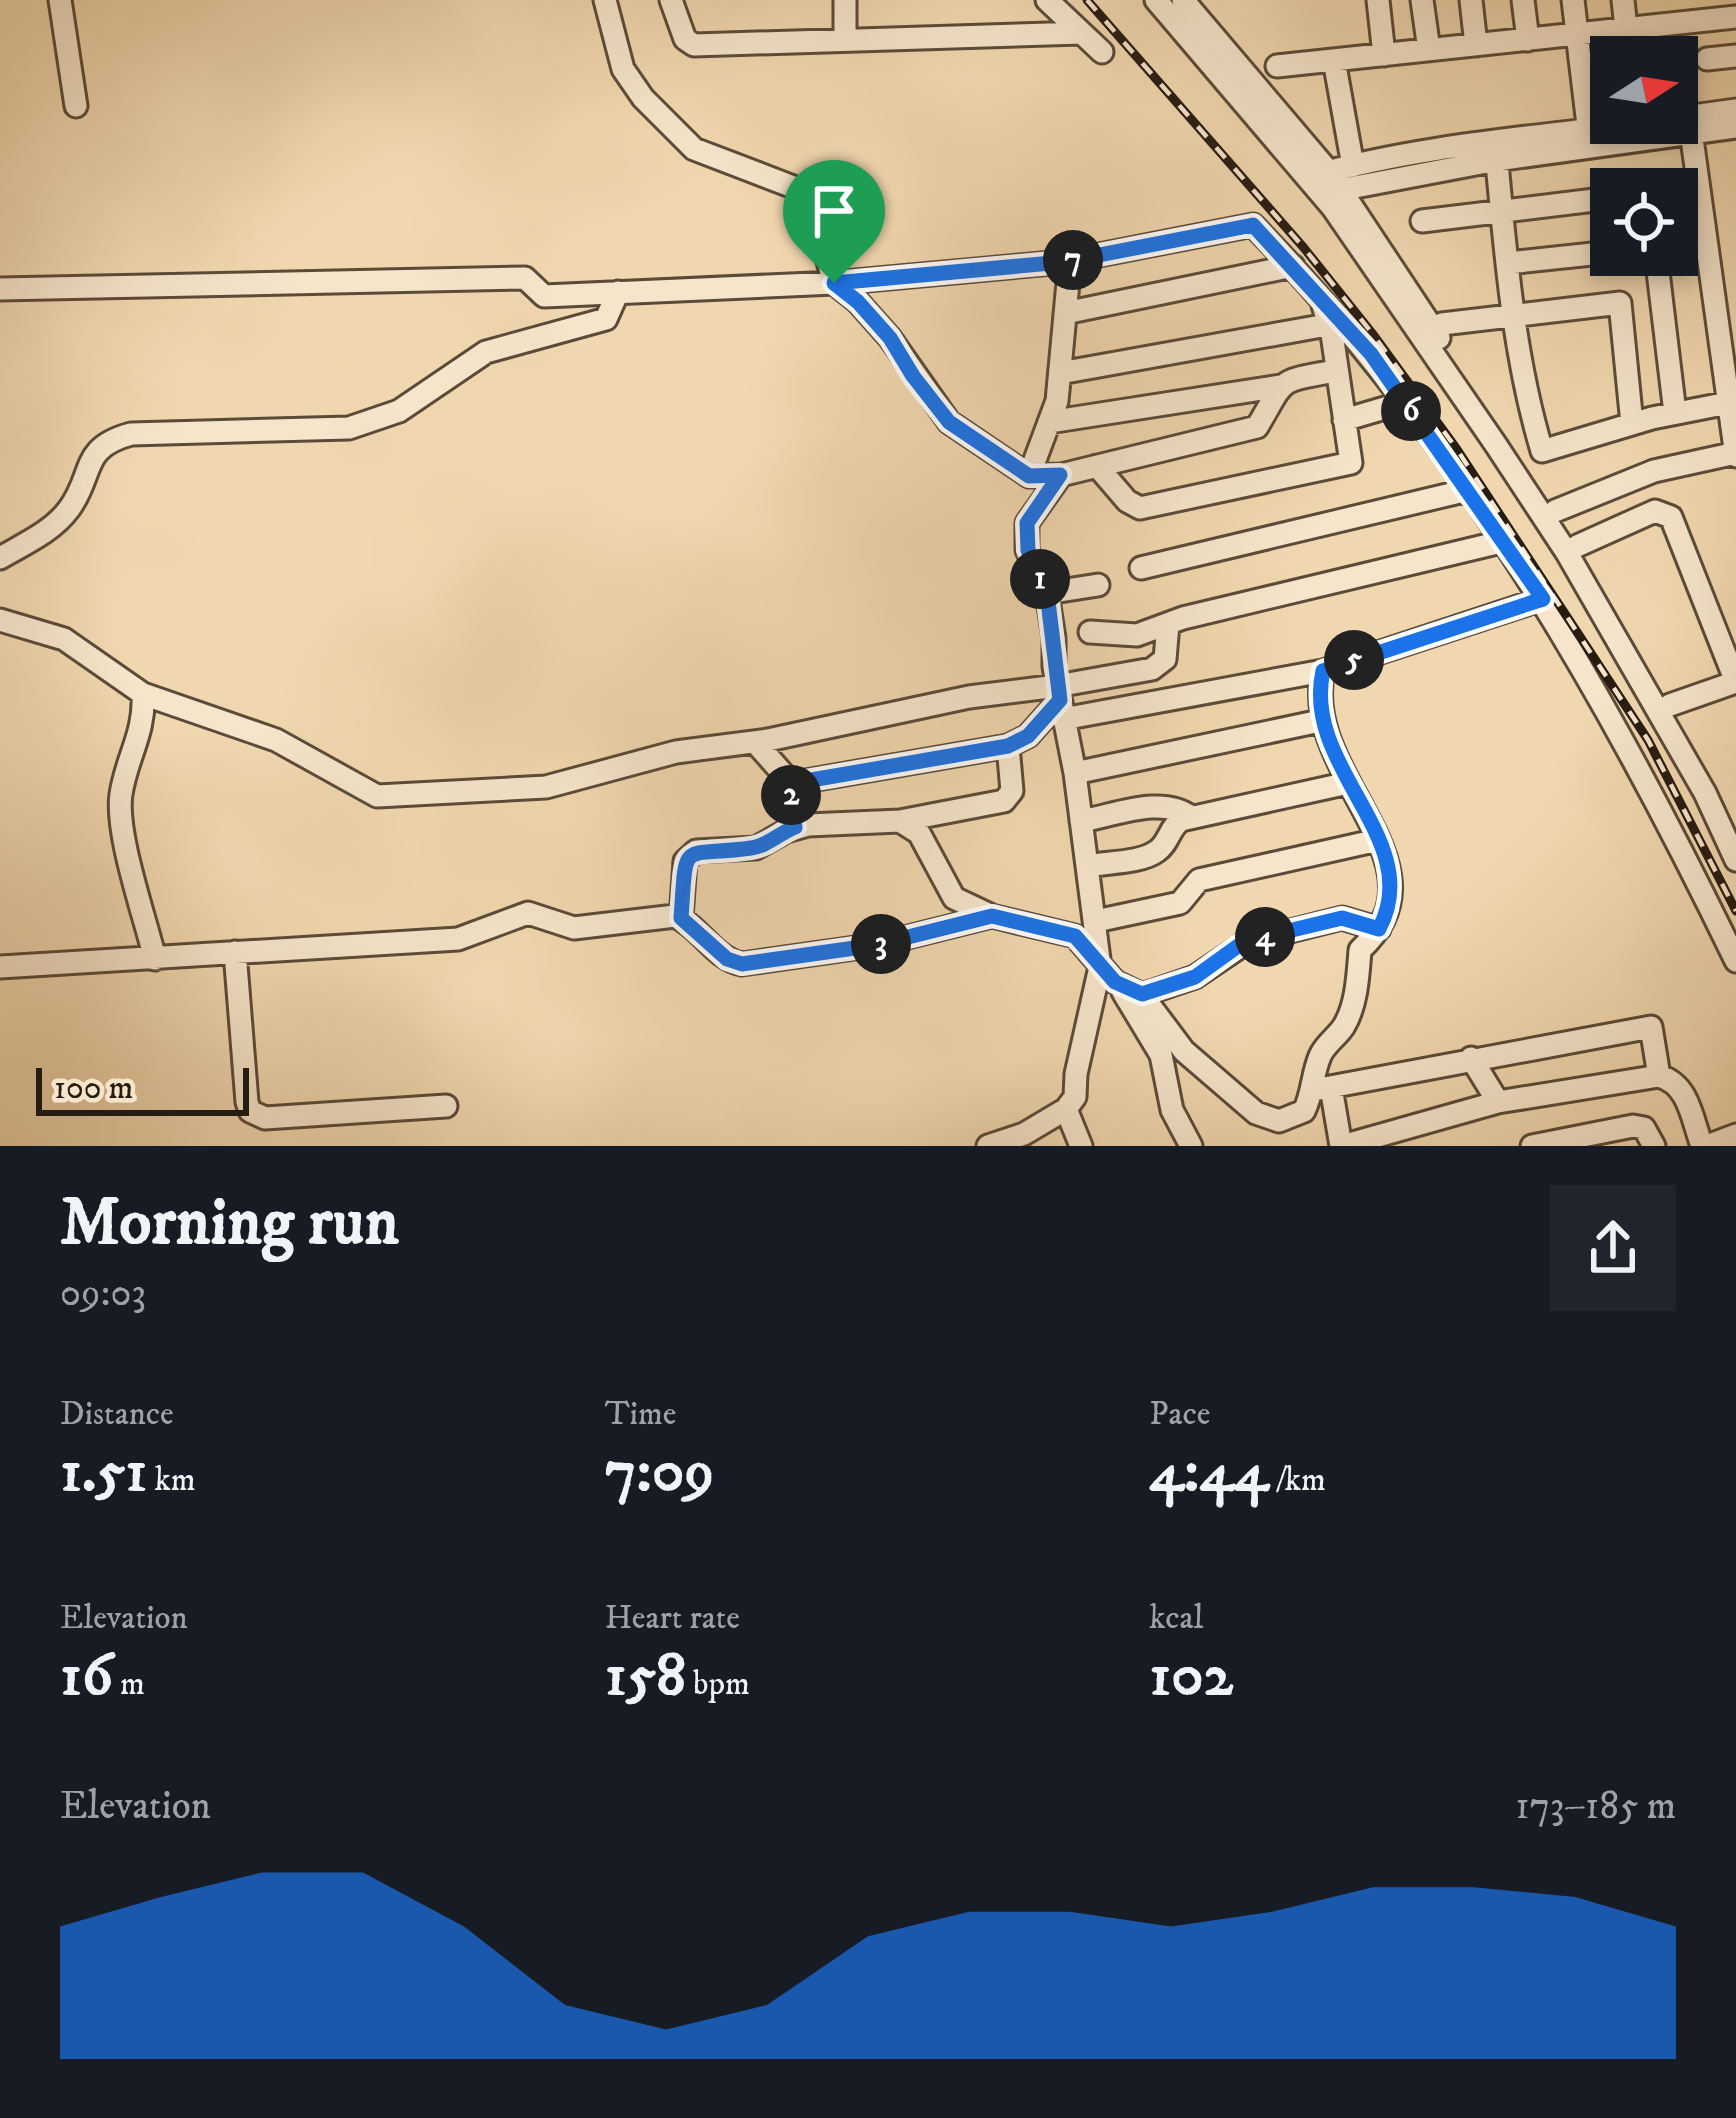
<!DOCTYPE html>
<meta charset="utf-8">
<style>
body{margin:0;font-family:"IM FELL DW Pica",serif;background:#20242c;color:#f1f3f6;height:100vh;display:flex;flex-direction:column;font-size:45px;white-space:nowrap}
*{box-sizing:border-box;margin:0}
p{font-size:39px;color:#9ea1a6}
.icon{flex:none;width:66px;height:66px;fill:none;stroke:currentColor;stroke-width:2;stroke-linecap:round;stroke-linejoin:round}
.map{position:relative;height:1146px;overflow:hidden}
.panel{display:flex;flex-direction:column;background:#171b24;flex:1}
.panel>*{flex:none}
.needle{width:78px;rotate:78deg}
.buttons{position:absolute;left:1590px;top:36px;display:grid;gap:24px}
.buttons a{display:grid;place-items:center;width:108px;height:108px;border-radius:0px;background:#171b24;box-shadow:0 6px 18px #0003;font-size:60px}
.scale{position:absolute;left:36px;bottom:30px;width:213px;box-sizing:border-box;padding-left:12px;border:6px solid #271c12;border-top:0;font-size:33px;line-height:42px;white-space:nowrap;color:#271c12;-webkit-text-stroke:9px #f6e5cb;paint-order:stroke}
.pin{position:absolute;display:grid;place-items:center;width:102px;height:102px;color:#fff;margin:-123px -51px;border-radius:50% 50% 50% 0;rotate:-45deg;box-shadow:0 0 12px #0007}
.pin .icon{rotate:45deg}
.km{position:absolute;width:60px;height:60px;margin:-30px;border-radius:50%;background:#222;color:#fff;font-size:33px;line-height:60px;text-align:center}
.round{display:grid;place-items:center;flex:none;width:126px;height:126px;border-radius:0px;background:#20242c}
.head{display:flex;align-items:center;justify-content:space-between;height:204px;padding:0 60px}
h1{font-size:66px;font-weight:700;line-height:90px}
.stats{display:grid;grid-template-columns:repeat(3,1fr);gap:18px;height:204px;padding:12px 60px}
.stats div{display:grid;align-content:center}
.stats b{font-size:60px;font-weight:700}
.stats small{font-size:33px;font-weight:400}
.stats p{font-size:33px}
.chart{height:336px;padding:24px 60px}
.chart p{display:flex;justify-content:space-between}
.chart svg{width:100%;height:216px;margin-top:12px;fill:#1a73e8;opacity:.7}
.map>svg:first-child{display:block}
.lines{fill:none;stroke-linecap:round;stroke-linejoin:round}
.minor-casing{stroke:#5a4b39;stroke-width:27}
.minor{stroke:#f6e5cb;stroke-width:21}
.rail-casing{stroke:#271c12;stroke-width:9}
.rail{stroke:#f6e5cb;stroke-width:4.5;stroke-dasharray:14;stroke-linecap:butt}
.route-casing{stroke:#fff;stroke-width:24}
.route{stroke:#1a73e8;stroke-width:15}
</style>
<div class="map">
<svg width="1736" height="1146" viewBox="0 0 1736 1146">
<rect width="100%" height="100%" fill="#f1d7af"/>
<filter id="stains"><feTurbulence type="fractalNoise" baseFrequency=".00167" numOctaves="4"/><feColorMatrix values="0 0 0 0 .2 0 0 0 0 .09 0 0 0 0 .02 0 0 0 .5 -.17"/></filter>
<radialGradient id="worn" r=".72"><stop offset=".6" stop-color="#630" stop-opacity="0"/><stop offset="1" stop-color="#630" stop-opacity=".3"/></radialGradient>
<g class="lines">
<defs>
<path id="minor" d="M60,0L76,106
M605,0L623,69L643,98L694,149L801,190L812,204L834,283L1063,262L1253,225C1459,437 1608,696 1736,961
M671,0L685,39L694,45L1081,33
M1047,0L1102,52
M1156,0L1333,208L1496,445L1567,553L1705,793L1736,860
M1183,0L1329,172L1439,338
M1378,0L1384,55
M1422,0L1429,50
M1471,0L1476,45
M1523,0L1528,40
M1573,0L1590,142
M1623,0L1629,57
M845,40V0
M1707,59L1736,56
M1334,60L1353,166
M1277,66L1736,17
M1689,117L1736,456
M1678,118L1736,110
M1495,142C1505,245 1512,351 1542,451L1652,418L1728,403
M1316,175C1421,145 1532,138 1641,123
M1334,191L1497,160L1736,127
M1422,221L1611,198
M1677,245L1706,243
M1656,255L1675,413
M1508,263L1611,252
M0,289L525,278L544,296L834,283L858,302L890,338L949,422L1029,476L1061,475L1257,427C1287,377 1275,382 1335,371
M1065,313L1293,266
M1442,324L1620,303L1632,424
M1060,373L1327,325
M1344,420L1405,402
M1049,422L1281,386
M1097,466L1127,501L1140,508L1351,463L1332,334L1321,299
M1029,476L1057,401L1070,261
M1555,511L1654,471L1736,453
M1577,546L1655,511L1671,517L1736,682
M0,558C24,544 52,532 69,509C95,474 79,448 131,434L349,428L399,411L486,352L606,319L618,292
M1141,568L1468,490
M1047,593L1098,585
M0,620L64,639L143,694L276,740L377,796L546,787L676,752L768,740L969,697L1057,686L1152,669L1165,659L1168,624
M1090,632L1137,635L1183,618L1505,541
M143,694C145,734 127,756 121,794C115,833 145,917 155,959
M1670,705L1736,682
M1063,719L1323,671L1542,599
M755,742L785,776L795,827
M1075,773L1320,721
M788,784L1008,746L1028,736L1060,700
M900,821L1004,801L1012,791L1008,746
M1081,821C1116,815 1162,795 1191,817
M1088,866C1108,862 1141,863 1157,851C1169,843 1169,828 1181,820L1348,783
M681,918L685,861L696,851L756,848L786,831L808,825L900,821L919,833L954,898L992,916L1075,936L1115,982L1142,995L1184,1051L1256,1113L1279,1121L1304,1111C1313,1093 1312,1075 1320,1056C1325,1044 1337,1037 1344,1026C1357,1004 1358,975 1360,950C1454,864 1299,776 1323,671
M1096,921L1180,903L1199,880L1378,840
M235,952L247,1102L250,1111L265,1118L446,1106
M0,967L458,939L528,913L574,928L675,916C701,927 714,959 742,964L876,945L992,916
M1123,992L1161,1055L1172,1110L1191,1146
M1142,995L1195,977L1247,942L1342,918L1379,929
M1471,1058L1498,1102L1659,1076
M1331,1087L1341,1146
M1314,1090L1651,1027L1659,1076C1689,1084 1692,1119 1702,1146
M1066,1109L1081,1146
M988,1146L1024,1134L1066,1109L1075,1097L1076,1074L1100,967L1075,773L1054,667V638L1047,593L1027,550V523L1061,475
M1342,1146L1498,1102
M1532,1146L1633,1126L1644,1128L1654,1146
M1707,1146L1736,1135"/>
</defs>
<use href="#minor" class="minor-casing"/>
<use href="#minor" class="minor"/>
<defs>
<path id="rail" d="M1087,0L1304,248L1372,333L1456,448L1648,740L1736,911"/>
</defs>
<use href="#rail" class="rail-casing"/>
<use href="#rail" class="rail"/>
</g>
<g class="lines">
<defs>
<path id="route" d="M1253,225L1371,354L1543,599L1323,671C1301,768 1427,840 1379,929L1342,918L1259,938L1238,946L1195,977L1142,994L1115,982L1075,936L992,916L876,945L742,964L727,959L681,918C687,836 679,858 751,848C767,846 780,833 795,827L788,784L1008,746L1028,736L1060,700L1047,593L1028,550L1027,523L1060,475L1029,476L949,422L913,376L890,338L858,302L834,283L1063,262Z"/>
</defs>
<use href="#route" class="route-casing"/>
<use href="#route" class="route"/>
</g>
<rect width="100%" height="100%" filter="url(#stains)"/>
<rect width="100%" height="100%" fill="url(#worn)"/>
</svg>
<div class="buttons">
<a><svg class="needle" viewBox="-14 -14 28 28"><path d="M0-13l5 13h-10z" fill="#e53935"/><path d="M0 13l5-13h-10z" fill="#9ea1a6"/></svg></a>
<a><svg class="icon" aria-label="locate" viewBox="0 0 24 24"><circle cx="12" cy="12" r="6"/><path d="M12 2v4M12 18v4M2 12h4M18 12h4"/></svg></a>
</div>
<div class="scale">100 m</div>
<div class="pin" style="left:834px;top:283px;background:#1e9e55"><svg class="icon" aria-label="arrive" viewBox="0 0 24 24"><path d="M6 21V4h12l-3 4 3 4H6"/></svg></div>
<b class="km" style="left:1040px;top:579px">1</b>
<b class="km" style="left:791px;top:795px">2</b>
<b class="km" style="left:881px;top:944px">3</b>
<b class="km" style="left:1265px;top:937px">4</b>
<b class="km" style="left:1354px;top:660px">5</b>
<b class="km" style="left:1411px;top:411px">6</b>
<b class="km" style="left:1073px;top:260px">7</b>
</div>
<section class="panel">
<div class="head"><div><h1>Morning run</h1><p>09:03</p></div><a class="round"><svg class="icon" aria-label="share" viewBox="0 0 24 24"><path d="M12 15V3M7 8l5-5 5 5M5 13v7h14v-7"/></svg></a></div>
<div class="stats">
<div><p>Distance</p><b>1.51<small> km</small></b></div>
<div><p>Time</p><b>7:09</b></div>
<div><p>Pace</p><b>4:44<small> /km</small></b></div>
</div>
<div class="stats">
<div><p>Elevation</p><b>16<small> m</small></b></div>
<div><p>Heart rate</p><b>158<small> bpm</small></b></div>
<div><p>kcal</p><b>102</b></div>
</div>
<div class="chart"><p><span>Elevation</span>173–185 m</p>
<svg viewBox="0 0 160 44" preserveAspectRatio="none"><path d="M0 44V17L10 11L20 6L30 6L40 17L50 33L60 38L70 33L80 19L90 14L100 14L110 17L120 14L130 9L140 9L150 11L160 17V44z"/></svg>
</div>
</section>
